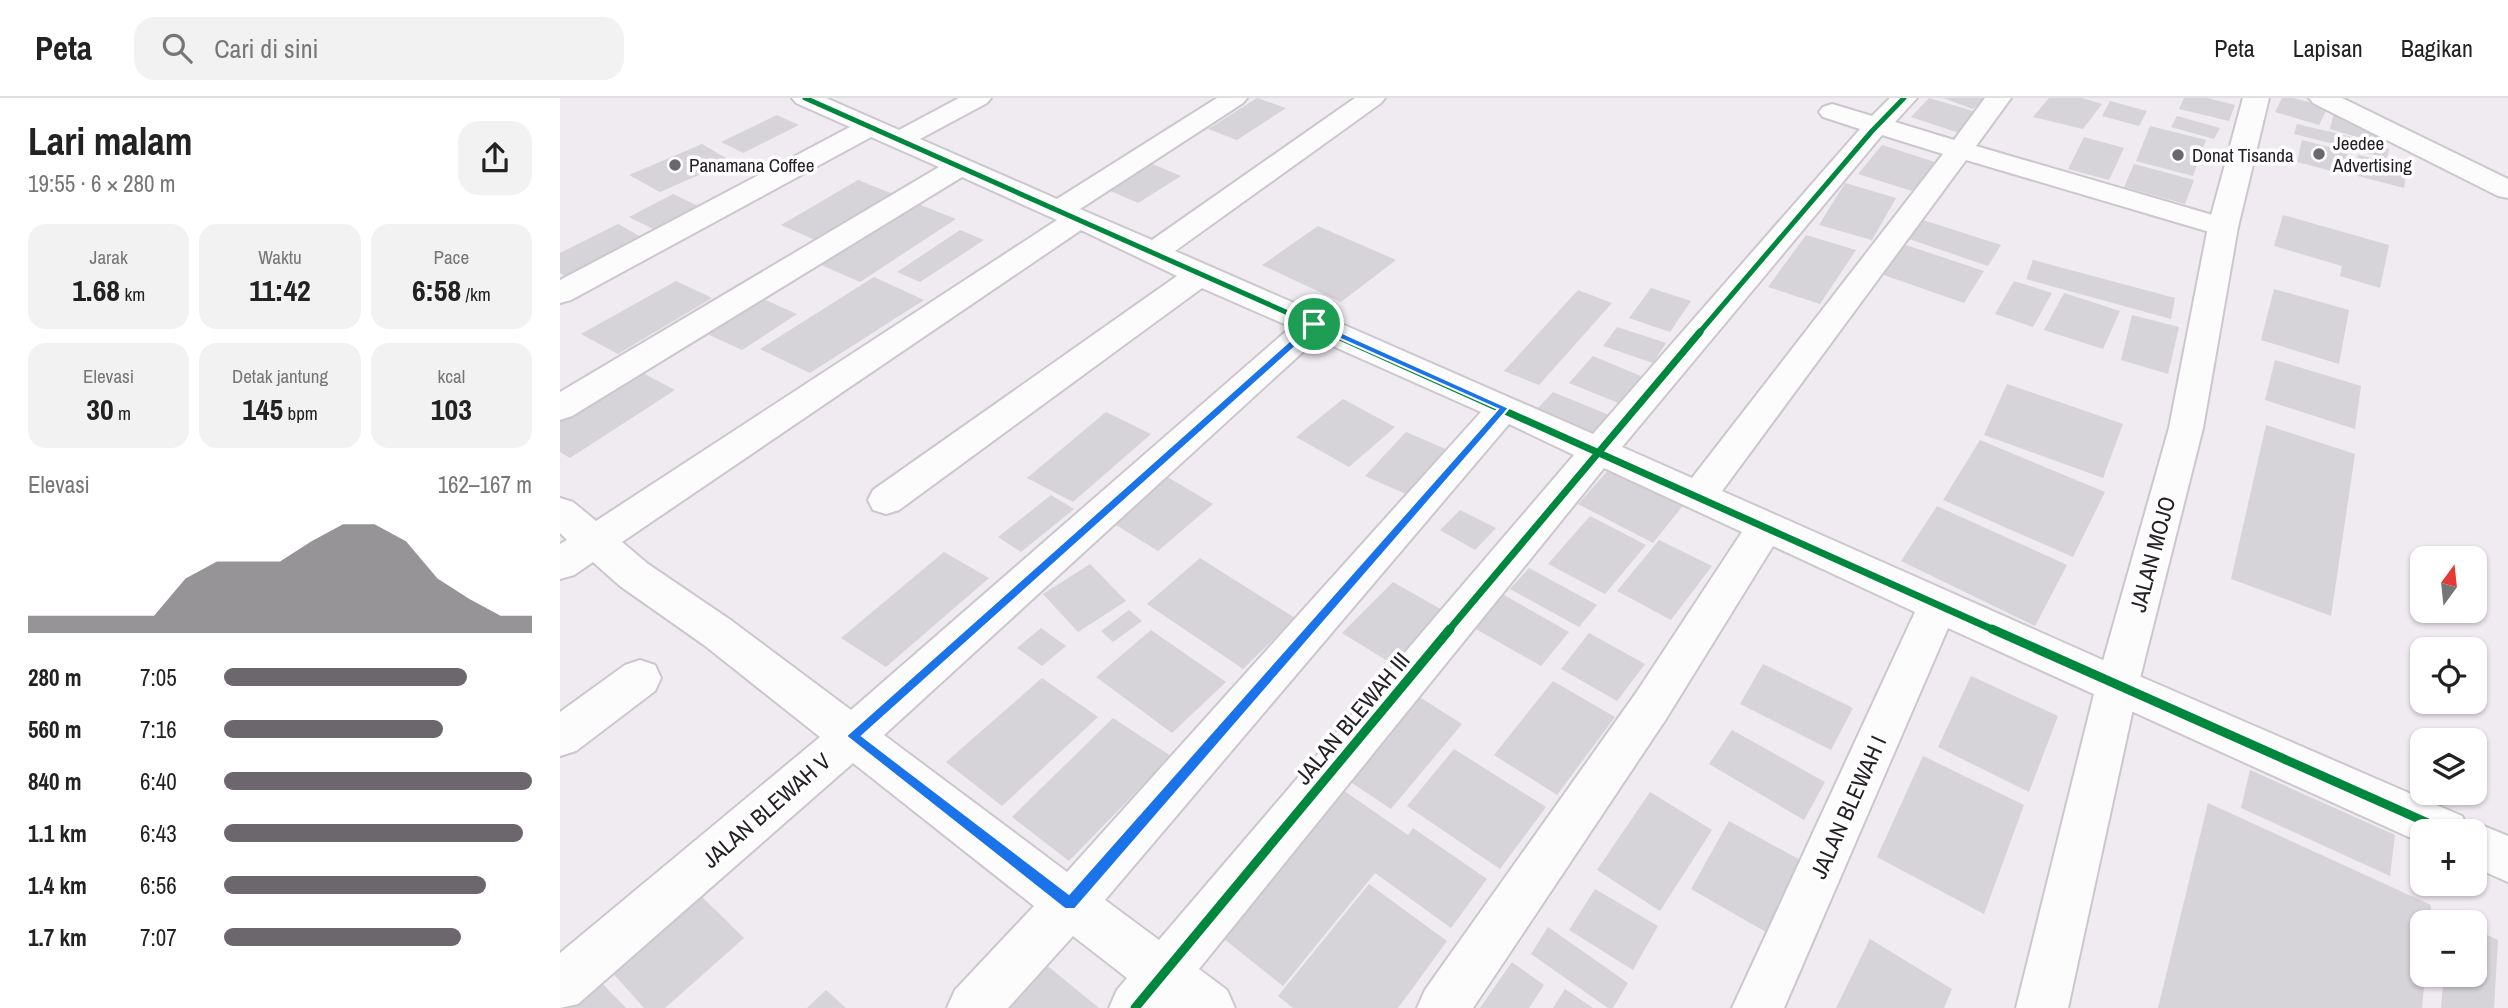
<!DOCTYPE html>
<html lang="id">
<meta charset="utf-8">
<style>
body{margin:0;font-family:"Archivo Narrow",sans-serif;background:#f2f2f2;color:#222;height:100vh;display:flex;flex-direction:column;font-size:26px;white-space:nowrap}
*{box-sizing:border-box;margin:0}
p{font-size:23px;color:#767676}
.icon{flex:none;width:38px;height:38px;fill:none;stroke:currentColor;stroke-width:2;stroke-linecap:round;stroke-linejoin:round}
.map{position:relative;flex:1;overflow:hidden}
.drawer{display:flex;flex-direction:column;background:#fff;width:560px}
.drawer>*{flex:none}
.needle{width:46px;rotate:15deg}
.tools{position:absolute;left:1850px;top:448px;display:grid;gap:14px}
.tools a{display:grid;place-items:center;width:77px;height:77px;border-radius:14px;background:#fff;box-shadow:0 2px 5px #0004;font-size:35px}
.pin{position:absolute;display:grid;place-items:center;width:60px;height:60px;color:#fff;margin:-30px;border:4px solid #fff;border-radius:50%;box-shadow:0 2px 7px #0007}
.round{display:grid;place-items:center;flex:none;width:74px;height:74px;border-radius:21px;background:#f2f2f2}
.overview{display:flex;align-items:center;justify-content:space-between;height:119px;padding:0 28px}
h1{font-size:38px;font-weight:800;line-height:52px}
.figures{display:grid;grid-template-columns:repeat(3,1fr);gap:10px;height:119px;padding:7px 28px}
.figures div{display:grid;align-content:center;border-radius:18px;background:#f2f2f2;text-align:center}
.figures b{font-size:30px;font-weight:800}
.figures small{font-size:19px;font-weight:400}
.figures p{font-size:19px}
.chart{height:196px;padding:14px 28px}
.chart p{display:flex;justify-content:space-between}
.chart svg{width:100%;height:126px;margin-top:7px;fill:#6b676c;opacity:.7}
ul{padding:0 28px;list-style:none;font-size:23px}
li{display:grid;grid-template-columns:112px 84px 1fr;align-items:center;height:52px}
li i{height:18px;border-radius:9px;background:#6b676c}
header{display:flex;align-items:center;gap:42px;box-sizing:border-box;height:98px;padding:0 35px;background:#fff;border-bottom:2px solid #e0e0e0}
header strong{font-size:33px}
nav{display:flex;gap:38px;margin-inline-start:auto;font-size:24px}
.search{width:490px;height:63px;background:#f2f2f2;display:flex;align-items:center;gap:18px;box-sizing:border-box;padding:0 24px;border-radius:21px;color:#767676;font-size:26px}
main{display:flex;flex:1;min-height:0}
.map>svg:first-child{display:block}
.building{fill:#d6d3d9}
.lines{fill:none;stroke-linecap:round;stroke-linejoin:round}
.street-casing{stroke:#ccc7cd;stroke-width:4}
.secondary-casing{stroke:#ccc7cd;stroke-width:4}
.street{fill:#fdfcfd;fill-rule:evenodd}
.secondary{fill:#fdfcfd;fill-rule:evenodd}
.cycleway-far2-casing{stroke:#fff;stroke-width:9}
.cycleway-far1-casing{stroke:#fff;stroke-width:11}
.cycleway-casing{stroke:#fff;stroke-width:13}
.cycleway-far2{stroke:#00873e;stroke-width:5}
.cycleway-far1{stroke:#00873e;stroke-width:7}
.cycleway{stroke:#00873e;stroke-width:9}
.route{fill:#1a73e8;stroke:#fff;stroke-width:2;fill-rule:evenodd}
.poi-dot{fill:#6b676c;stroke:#fff;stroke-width:2.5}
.labels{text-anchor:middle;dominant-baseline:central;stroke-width:7;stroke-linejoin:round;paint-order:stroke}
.far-poi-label{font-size:19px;fill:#242025;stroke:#fff;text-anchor:start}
.street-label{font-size:23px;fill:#242025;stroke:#fff}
</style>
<header>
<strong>Peta</strong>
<div class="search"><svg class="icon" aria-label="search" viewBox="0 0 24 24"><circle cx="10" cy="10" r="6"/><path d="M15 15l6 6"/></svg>Cari di sini</div>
<nav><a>Peta</a><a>Lapisan</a><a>Bagikan</a></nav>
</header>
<main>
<section class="drawer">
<div class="overview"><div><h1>Lari malam</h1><p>19:55 · 6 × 280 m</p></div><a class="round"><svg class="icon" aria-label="share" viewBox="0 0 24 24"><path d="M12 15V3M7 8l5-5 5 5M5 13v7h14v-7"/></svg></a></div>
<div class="figures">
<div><p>Jarak</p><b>1.68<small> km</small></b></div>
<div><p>Waktu</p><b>11:42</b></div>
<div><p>Pace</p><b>6:58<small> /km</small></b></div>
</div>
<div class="figures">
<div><p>Elevasi</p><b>30<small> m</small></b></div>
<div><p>Detak jantung</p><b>145<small> bpm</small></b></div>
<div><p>kcal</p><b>103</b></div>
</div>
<div class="chart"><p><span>Elevasi</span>162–167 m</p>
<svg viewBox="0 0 160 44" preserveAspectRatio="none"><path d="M0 44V38L10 38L20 38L30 38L40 38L50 25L60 19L70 19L80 19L90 12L100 6L110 6L120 12L130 25L140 32L150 38L160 38V44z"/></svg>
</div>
<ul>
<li><b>280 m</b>7:05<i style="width:79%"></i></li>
<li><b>560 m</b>7:16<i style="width:71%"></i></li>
<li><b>840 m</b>6:40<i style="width:100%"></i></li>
<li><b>1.1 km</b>6:43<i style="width:97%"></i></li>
<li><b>1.4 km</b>6:56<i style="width:85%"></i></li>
<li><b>1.7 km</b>7:07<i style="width:77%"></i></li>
</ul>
</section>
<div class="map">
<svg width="1948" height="910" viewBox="0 0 1948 910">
<rect width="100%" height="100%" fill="#f0eaf1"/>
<path class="building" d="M697,0L726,10L677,42L648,31Z
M1369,0L1420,15L1402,36L1351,19Z
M1383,0H1425L1413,11Z
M1489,0H1522L1542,6L1523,31L1473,19Z
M1624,0H1647L1675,7L1669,23L1619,11Z
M1722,0H1733L1768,9L1759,27L1715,14Z
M1550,3L1587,13L1579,28L1542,18Z
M1774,14L1821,29L1823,47L1770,31Z
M217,17L239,27L183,55L161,44Z
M1617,18L1660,30L1654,41L1611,29Z
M1737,26L1796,40L1794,51L1734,36Z
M1590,28L1646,42L1633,78L1576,63Z
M1524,39L1564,50L1549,82L1508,71Z
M1742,42L1788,54L1783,76L1737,64Z
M1808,45L1829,51L1827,60L1806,55Z
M142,46L171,63L100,94L69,77Z
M1322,47L1375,64L1352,93L1298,76Z
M1798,57L1847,68L1844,90L1794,77Z
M590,65L621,78L578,105L546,91Z
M1574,66L1634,82L1625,106L1564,89Z
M298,82L333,96L255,142L221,127Z
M1285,85L1336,100L1312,142L1259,127Z
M113,96L144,111L99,134L69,119Z
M358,106L396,121L300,184L261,167Z
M1723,117L1829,147L1820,190L1780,178L1782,168L1714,148Z
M1363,122L1441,147L1428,168L1349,141Z
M58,126L83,140L7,179L0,175V155Z
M758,128L836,162L781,204L702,167Z
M400,132L424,142L360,184L337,174Z
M1246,137L1296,152L1260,206L1208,189Z
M1340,145L1424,173L1404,205L1318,175Z
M1473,162L1615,200L1611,221L1466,181Z
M314,179L364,202L250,275L200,251Z
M116,183L152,200L58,256L21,236Z
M1454,183L1492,195L1473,229L1435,216Z
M1091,190L1131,203L1110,234L1069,220Z
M1714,191L1789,212L1779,266L1701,242Z
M1018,192L1052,205L979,287L944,273Z
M1504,195L1560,213L1543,251L1484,232Z
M201,200L237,216L182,252L145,235Z
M1572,217L1619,229L1608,276L1561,262Z
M1057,229L1106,245L1093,265L1043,248Z
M1033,258L1088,281L1066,308L1009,285Z
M1715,262L1801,288L1795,331L1705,302Z
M75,271L115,292L10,360L0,354V318Z
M1447,286L1563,326L1543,380L1424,337Z
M993,294L1049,317L1034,336L977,311Z
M783,301L835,329L789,369L736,339Z
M546,314L591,336L513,404L467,380Z
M1706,327L1795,356L1771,518L1671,481Z
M846,334L888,352L848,397L805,378Z
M1420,342L1545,394L1513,459L1383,402Z
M1051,369L1125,405L1093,445L1018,406Z
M604,377L653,406L598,453L548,422Z
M491,397L514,411L461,454L438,439Z
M1377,408L1507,467L1475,528L1341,463Z
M900,412L936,430L915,452L880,432Z
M1030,418L1086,447L1045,496L988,466Z
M1099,442L1152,468L1111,522L1057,493Z
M384,454L429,480L326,569L281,540Z
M640,460L735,520L683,571L587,506Z
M530,466L566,503L518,534L483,496Z
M969,470L1037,507L1019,529L950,491Z
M833,484L884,513L834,567L782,535Z
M937,493L1009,534L981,568L907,526Z
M569,512L582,523L553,544L541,533Z
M481,530L506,548L482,568L457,550Z
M591,532L666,584L612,635L536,579Z
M1029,535L1085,566L1057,603L1001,571Z
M1203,566L1293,610L1271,652L1180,606Z
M1411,578L1498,618L1469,694L1378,649Z
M482,580L538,619L442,708L386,664Z
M993,583L1055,619L997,697L934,657Z
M850,593L902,626L831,711L777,675Z
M553,620L611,658L509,763L452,719Z
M1172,632L1265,684L1244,722L1149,666Z
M894,651L986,709L940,771L847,708Z
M1363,658L1464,707L1424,816L1317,759Z
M1690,672L1835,737L1830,778L1681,710Z
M780,690L848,737L853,730L927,781L891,830L815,775L723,888L654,833Z
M1090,694L1152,732L1100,813L1037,772Z
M1648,705L1871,807L1870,824H1862V877H1865L1862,910H1598Z
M1169,723L1253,769L1218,841L1131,791Z
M809,786L887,843L838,910H733L718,898Z
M1035,791L1098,828L1073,872L1009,832Z
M140,797L184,840L105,910H84L50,872Z
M988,829L1068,885L1053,910H1048L971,856Z
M1914,831L1938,842L1934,910H1881L1884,877H1914Z
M1310,841L1392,891L1384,910H1276Z
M952,864L984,887L969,910H920Z
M484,865L539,910H441Z
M31,874L66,910H0V900Z
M1005,891L1033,910H993Z
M266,892L286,910H247Z"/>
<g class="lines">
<defs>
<path id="street" d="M232,0H266L339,32L399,0H431L427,5L360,41L497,101L657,0H687L683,5L520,111L592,142L795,0H825L821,5L615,153L1033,336L1300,31L1263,19L1259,14L1263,9L1272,6L1312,18L1330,0H1357L1335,24L1394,42L1425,0H1451L1416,48L1673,123L1678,129L1673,135L1663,138L1406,62L1162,393L1572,575L1902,718L1907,727L1914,724L1948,738V784L1914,769V733H1862V745L1388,530L1224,910H1172L1355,514L1213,448L1106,621L913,910H857L865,892L1076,595L1182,434L1044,370L639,871L667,892L675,910H549L557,892L567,880L513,838L448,910H387L395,892L474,808L293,665L18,906L0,910V855L260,639L144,547L60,488L33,464L14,477L0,481V446L7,442L0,435V400L13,404L36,423L497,122L402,79L12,318L0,322V294L379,69L311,39L11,202L0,205V182L290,29L236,5ZM1322,37L1383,56L1132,380L1062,349ZM521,132L617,178L313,392L308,402L313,412L326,416L339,412L642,190L731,229L291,612L172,523L88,466L62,444ZM757,241L921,314L507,774L324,637ZM949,326L1014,357L599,842L545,802Z
M1749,0H1782L1948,81V100L1938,98L1753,5Z
M80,562L95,567L101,580L95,593L16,653L0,658V614L65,567Z"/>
<path id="secondary" d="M1683,0H1709L1678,129L1643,330L1578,588L1508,910H1456L1536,588L1609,330L1648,129Z"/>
</defs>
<use href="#street" class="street-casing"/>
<use href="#secondary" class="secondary-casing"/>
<use href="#street" class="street"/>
<use href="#secondary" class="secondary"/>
<defs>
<path id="cycleway-far2" d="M245,0L773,235
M1139,235L1312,33L1344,0"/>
<path id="cycleway-far1" d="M769,234L1436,533
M888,533L1140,234"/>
<path id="cycleway" d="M1432,531L1886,733
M575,910L890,531"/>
</defs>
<use href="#cycleway-far2" class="cycleway-far2-casing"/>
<use href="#cycleway-far1" class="cycleway-far1-casing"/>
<use href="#cycleway" class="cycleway-casing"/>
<use href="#cycleway-far2" class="cycleway-far2"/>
<use href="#cycleway-far1" class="cycleway-far1"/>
<use href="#cycleway" class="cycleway"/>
</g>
<path class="route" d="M751,224H758L949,310L515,811H505L286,638ZM756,230L938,311L509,796L302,638Z"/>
<g class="poi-dot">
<circle cx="1759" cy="56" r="7"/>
<circle cx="1618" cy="57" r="7"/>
<circle cx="115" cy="67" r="7"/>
</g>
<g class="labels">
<g class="far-poi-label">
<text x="1773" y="45">Jeedee<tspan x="1773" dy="22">Advertising</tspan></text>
<text x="1632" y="57">Donat Tisanda</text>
<text x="129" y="67">Panamana Coffee</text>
</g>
<g class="street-label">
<text transform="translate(1592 456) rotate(-75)">JALAN MOJO</text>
<text transform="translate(792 620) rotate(-50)">JALAN BLEWAH III</text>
<text transform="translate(1288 709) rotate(-66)">JALAN BLEWAH I</text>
<text transform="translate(206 712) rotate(-41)">JALAN BLEWAH V</text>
</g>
</g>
</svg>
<div class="tools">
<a><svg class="needle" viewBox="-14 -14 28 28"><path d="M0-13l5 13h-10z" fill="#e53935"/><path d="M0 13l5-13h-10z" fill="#767676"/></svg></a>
<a><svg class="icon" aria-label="locate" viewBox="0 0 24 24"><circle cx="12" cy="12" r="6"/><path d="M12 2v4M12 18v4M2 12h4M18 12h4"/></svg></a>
<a><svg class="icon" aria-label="layers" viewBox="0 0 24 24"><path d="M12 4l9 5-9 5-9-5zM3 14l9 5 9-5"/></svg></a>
<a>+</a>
<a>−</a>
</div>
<div class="pin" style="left:754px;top:226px;background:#1e9e55"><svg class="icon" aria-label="arrive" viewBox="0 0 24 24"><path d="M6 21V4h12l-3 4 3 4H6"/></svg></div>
</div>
</main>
